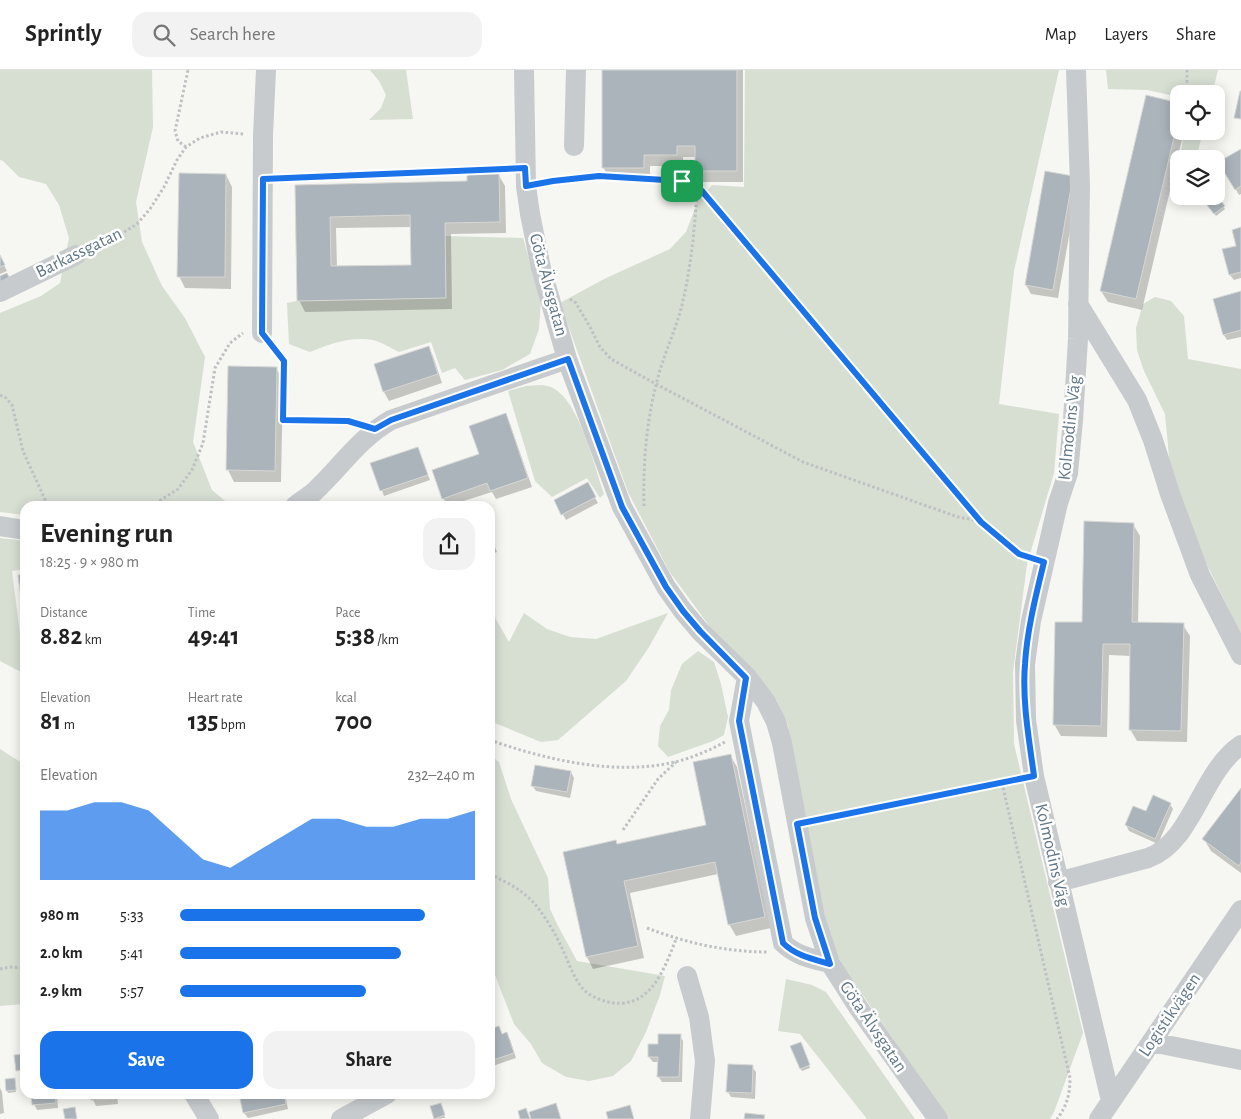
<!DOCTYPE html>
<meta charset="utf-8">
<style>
body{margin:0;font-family:"Alegreya Sans",sans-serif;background:#f2f2f2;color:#222;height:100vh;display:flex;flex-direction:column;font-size:19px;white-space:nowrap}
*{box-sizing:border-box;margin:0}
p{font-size:16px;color:#767676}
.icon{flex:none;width:28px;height:28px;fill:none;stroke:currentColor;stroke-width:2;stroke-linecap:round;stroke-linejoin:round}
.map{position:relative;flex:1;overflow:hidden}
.sheet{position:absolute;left:20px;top:431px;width:475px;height:598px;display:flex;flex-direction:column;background:#fff;border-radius:15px;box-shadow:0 2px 12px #0003}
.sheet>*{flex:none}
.fabs{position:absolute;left:1170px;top:15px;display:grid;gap:10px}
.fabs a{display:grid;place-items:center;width:55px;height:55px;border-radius:10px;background:#fff;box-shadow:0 2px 12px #0003;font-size:25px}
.pin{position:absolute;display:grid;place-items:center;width:42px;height:42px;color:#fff;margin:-21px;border-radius:10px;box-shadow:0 2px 8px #0006}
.round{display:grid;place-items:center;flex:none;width:52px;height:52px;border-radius:15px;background:#f2f2f2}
.headline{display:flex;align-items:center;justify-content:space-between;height:85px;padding:0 20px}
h1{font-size:28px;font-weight:600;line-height:38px}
.stats{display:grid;grid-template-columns:repeat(3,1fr);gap:8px;height:85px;padding:5px 20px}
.stats div{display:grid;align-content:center}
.stats b{font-size:25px;font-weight:600}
.stats small{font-size:14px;font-weight:400}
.stats p{font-size:14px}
.chart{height:140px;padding:10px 20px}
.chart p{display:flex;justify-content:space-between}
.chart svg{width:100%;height:90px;margin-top:5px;fill:#1a73e8;opacity:.7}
.primary-button{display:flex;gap:10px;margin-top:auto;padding:10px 20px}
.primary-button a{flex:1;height:58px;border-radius:15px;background:#1a73e8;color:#fff;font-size:20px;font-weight:600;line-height:58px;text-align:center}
.primary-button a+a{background:#f2f2f2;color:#222}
ul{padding:0 20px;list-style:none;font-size:16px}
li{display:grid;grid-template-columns:80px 60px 1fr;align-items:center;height:38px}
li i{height:12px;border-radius:6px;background:#1a73e8}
header{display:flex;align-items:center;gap:30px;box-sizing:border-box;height:70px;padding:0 25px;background:#fff;border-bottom:1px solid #e0e0e0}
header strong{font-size:24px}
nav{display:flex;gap:28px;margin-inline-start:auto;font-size:18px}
.search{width:350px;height:45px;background:#f2f2f2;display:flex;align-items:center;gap:12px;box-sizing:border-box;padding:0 18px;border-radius:15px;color:#767676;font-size:19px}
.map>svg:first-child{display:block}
.green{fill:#d7ded2}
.shadow{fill:#0003;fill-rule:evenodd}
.building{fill:#abb4ba;stroke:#d7d7d5;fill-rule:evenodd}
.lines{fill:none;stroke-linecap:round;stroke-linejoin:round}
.path{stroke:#bec1c3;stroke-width:3;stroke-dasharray:2.5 2.5;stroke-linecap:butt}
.minor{stroke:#c8cbce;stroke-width:20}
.route-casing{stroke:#fff;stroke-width:10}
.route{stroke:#1a73e8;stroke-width:6}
.labels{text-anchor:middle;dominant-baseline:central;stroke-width:5;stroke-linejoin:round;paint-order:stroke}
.street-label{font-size:18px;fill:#627786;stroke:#fff}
</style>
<header>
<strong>Sprintly</strong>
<div class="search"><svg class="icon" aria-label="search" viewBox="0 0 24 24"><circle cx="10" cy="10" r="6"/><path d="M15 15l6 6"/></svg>Search here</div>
<nav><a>Map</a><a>Layers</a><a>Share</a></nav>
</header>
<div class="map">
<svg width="1241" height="1049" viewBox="0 0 1241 1049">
<rect width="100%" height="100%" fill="#f6f6f2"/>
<path class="green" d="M0,0H152L153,57L136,132L142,172L162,216L185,248L205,287L193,372L212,420L231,436H25V445L0,442V243L41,226L60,213L69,168L59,135L46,114L19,107L3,91L0,90Z
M370,0H406L413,49L369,50L381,38L386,25L379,11Z
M745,0H1059L1014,201L999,334L1059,344L1054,403L1027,494L1013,602L1014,674L1083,963L1054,1042L1050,1049H948L845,899L832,876L823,845L788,656L777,631L760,608L713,561L669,501L628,422L560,233L604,209L670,179L686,162L698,131L712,115L744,117Z
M1106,0H1218L1212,24H1179V27L1147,20L1108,19Z
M1184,61H1203L1196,89H1180Z
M445,166L523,168L541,229L539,259L530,284L502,300L465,310L455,298L442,303L431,272L399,282C391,278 381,272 373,270C351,266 329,274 310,282L289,274L287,233L297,231L446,228Z
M1155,227L1171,231L1184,246L1188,289L1241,299V564L1184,448L1170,397L1165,344L1144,301L1137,280L1136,258L1143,234Z
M542,315C546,316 550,316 553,318C580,332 594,396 604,424L600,428L587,408L552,427L535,411L508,321L526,316Z
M0,468L25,471V499L12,501L25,604L0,591Z
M490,539L509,572L524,543L547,559L570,567L596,569L668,543L649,577L626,611L558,670L541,672L490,651Z
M698,581L714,592L721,614L728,647L724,665L713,671L668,687L658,676L660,656L669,640L671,620L682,594Z
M0,679L25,695V934L0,936Z
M490,685L499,692L511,729L548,808L550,839L558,856L577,891L665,906L660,925L646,962L631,991L613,1006L589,1011L566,1007L542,993L531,974L514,954L490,892Z
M786,909L812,915L826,922L915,1049H867L800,964L778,961Z"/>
<path class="shadow" d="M603,0H743V112H703L696,101V87H683V96H650V109H610L603,97Z
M1179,35V61H1184L1142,240L1108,232L1101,221Z
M1241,80V124L1239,125L1220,92Z
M498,104L505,116L506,163L451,164L452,239L305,242L299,230L296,116L469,113ZM412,157L413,196L337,197L336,158Z
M226,105L232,117L231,219L185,218L179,206Z
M1073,107L1078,116L1058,228L1031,224L1026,215Z
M1218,129L1225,139L1216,146L1209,136Z
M1241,159V208L1234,210L1230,205L1224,180L1238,176Z
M0,187L7,201L0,204Z
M1241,222V267L1227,270L1224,265Z
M428,277L433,286L442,313L389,331L384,322L375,295Z
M276,298L283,310L281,412H234L228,400Z
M505,345L510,354L532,417L496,429L492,422L448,436L443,428L480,385Z
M417,378L430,410L384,426L372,394Z
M587,414L598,433L566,450L555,430Z
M1133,454L1140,466L1138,554L1183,555L1190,566L1187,672L1137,671L1130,659L1131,586L1109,585L1107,667L1061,666L1054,654L1083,553Z
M490,465L497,482L490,485Z
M730,685L737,697L771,858L736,866L729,854L718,804L630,823L644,888L593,899L587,887L565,783L617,775L708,756Z
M571,702L574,708L570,728L536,721L532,715Z
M1241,720V803L1211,781L1204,769Z
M1170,734L1173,739L1158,774L1129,761L1126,755L1146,743Z
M499,957L503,965L506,964L510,969L516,988L490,997V960Z
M680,966L683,971L682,1012H662L658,1006L659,992H653L649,987L659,976Z
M801,976L810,998L802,1001L792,977Z
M752,997L756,1002L755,1029L731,1027L728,1022Z
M15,1010L16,1022L8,1023L7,1020Z
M0,1018L2,1022L4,1043L0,1044Z
M33,1024H57L58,1038L37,1040L34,1034Z
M92,1024H117L118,1034L96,1036L93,1030Z
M240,1024H285L288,1039L248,1048L244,1043Z
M331,1024H351L334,1028Z
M442,1037L445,1048L436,1049L435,1048Z"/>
<path class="building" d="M602,0H737V101H695V76H677V85H644V98H602Z
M1240,21H1241V49L1234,48Z
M1146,25L1179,33V46L1136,229L1100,221Z
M1241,79V116L1235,120L1218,92Z
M1045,101L1073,106L1053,220L1025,215Z
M179,103L226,104L225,207H177Z
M499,103L500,152L445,153L446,228L297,231L295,115L467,111V104ZM410,145L411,195L331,196L330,147Z
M1218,127L1225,136L1214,144L1207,135Z
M1241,157V202L1229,205L1222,179L1236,176L1232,160Z
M0,185L5,195L0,197Z
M7,203L10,209L0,214V206Z
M1241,221V260L1223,265L1213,229Z
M429,276L438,304L383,322L374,294Z
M228,296L277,297L275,401L226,400Z
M506,343L528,408L490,421L487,413L442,429L432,400L479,384L469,356Z
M418,377L428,405L380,421L370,393Z
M588,412L596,427L561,445L554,430Z
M1084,451L1134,453L1132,552L1184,553L1181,661L1129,660L1130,574H1103L1101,656L1053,655L1055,552H1082Z
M490,464L495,476L490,478Z
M25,504V561L18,505Z
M731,684L765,847L728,855L715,792L624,811L638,876L586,887L563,782L616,770L617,774L706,755L693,692Z
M535,695L571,701L567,722L531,716Z
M1241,718V792L1239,796L1202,769Z
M1153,725L1171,733L1155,769L1125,755L1133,736L1146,741Z
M499,956L502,964L507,962L514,983L490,991V959Z
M658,964H681L679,1007H657L658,987H648V974H658Z
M801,972L810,995L800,999L790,976Z
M23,984L24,1000L16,1001L14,985Z
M728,994L753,995L752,1023L726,1022Z
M15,1008L16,1020L6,1021L5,1009Z
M31,1024H55L56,1033L32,1035Z
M91,1024H115V1029L91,1030Z
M239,1024H284L286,1034L243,1043Z
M441,1033L445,1045L434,1049L430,1036Z
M556,1033L561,1049H531L529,1042Z
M630,1035L634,1049H608L606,1042Z
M75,1037L77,1049H65L63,1039Z
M526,1038L530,1049H520L518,1041Z
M745,1043L765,1045L764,1049H744Z"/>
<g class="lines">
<path class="path" d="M1187,0V24
M186,77L178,71L175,61L188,0
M281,108L507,99
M544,113L599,106L682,111L702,121L981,451L1019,484L1026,486
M1159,154L1180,61
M93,178L121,164L137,154L150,139L164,117L177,90L186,77L200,68L221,62L244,64
M570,229L576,233L590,257L600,277L611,289L656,314L803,392L958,447L980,451
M273,276L285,291L283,350L348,351L354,353
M0,325L6,328L12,335L23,381L48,436
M151,436L178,419L192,400L203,373L215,298L230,273L243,263
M644,436C643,396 646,354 656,315C662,289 674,264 681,239C691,199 695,158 697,118
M490,670C546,690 616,706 675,692C692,688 710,680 725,672
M1002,713L1070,1008C1070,1024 1067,1036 1057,1049
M815,751L1015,710
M623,760L658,709L676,692
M490,804C510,814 525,821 539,839C547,850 555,863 561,876C568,890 573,908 584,920C590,926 600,930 608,932C650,941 664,900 676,869
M647,858C686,873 726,882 768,882
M0,899L10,897L25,898"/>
<path class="minor" d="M524,0L526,116L530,144L541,198L567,289L622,437L666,517L683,541L700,561L747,607L766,632L776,652L782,673L815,848L830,893L858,937L938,1049
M1076,0L1080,115L1078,269L1073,350L1068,403L1058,433L1031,551L1025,594L1026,650L1034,706L1111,1031
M574,76L576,0
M0,222L76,185
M1078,234L1137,330L1153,370L1170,424L1200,505L1241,585
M262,263L263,65L266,0
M295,436C301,431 308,427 314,422C341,397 358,369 391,350L567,289
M0,456L25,460
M747,607L739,651L783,873C796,886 813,889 830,893
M1058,812L1148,788C1193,772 1201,702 1241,675
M687,906L699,947L705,991L700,1049
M1151,972L1241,990
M194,1024L209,1049
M341,1049L387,1024
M1099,1049L1241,840"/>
</g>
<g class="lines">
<defs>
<path id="route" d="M525,98L526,116L553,111L599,106L682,111L702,121L981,452L1019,484L1044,492C1036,525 1027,560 1025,594C1022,631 1029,669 1034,706L797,754L815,848L830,894C813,889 796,886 783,873L739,651L746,608L700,561L683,541L666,517L622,437L568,289L391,350L375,359L348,351L283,350L284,291L262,263L263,109Z"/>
</defs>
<use href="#route" class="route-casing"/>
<use href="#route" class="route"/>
</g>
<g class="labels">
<g class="street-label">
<text transform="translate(79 183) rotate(-26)">Barkassgatan</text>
<text transform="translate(548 215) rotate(75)">Göta Älvsgatan</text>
<text transform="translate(1070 358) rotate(-84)">Kolmodins Väg</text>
<text transform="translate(1052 785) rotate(77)">Kolmodins Väg</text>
<text transform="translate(1170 945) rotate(-56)">Logistikvägen</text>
<text transform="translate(873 957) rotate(56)">Göta Älvsgatan</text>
</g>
</g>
</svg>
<div class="fabs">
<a><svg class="icon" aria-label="locate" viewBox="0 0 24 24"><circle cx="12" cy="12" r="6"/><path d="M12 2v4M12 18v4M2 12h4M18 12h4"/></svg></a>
<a><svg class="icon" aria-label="layers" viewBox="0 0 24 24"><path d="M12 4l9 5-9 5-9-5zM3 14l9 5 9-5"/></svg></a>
</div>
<div class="pin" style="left:682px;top:111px;background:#1e9e55"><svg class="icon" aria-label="arrive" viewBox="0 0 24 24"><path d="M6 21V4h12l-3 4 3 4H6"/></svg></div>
<section class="sheet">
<div class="headline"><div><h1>Evening run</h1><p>18:25 · 9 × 980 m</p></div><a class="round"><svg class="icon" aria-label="share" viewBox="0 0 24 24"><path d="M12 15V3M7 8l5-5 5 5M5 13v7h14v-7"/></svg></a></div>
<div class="stats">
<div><p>Distance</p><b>8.82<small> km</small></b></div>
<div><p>Time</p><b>49:41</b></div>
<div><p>Pace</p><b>5:38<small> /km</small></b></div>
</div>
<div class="stats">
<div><p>Elevation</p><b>81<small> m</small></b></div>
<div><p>Heart rate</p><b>135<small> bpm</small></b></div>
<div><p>kcal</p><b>700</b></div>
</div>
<div class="chart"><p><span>Elevation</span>232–240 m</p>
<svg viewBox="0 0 160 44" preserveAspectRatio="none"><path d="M0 44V10L10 10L20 6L30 6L40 10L50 22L60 34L70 38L80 30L90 22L100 14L110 14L120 18L130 18L140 14L150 14L160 10V44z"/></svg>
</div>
<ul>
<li><b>980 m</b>5:33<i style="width:83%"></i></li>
<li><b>2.0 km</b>5:41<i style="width:75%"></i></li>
<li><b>2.9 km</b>5:57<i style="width:63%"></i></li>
</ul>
<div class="primary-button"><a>Save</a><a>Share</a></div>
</section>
</div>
